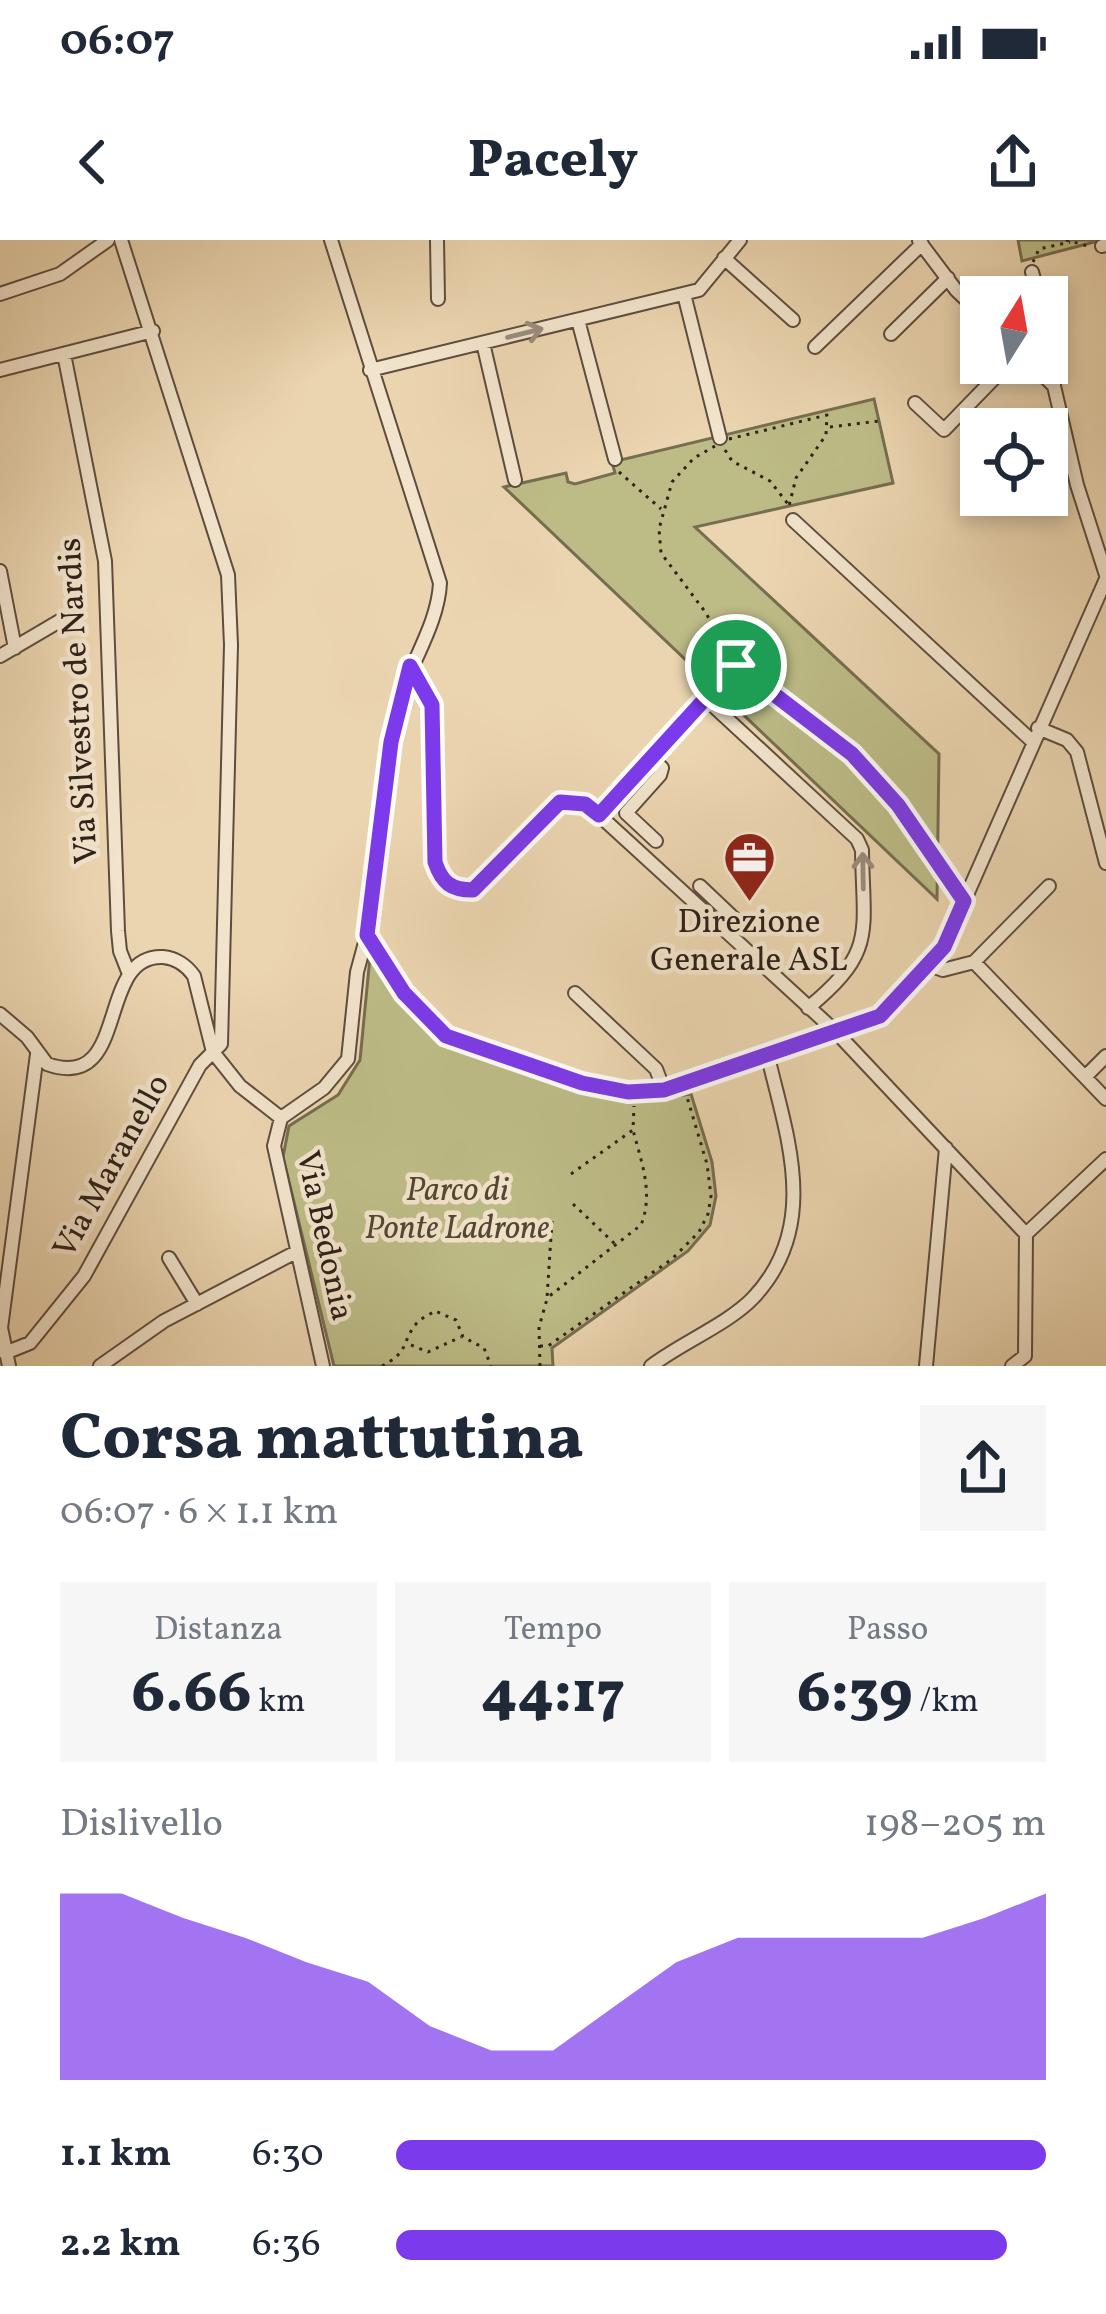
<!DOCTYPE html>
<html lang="it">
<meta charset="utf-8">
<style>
body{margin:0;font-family:Vollkorn,serif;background:#f6f6f7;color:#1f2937;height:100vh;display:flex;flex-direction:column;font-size:45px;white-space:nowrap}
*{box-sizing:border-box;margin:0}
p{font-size:39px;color:#747a83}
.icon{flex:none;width:66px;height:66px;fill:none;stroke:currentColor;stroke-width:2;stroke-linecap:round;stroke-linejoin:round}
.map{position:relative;height:1126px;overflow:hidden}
.panel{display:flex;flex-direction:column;background:#fff;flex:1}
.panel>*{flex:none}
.needle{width:78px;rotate:11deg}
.tools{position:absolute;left:960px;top:36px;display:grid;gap:24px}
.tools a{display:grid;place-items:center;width:108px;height:108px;border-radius:0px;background:#fff;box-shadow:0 6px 18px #0003;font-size:60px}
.pin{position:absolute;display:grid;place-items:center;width:102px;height:102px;color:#fff;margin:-51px;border:6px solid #fff;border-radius:50%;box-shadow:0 3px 12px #0007}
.round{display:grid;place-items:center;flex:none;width:126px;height:126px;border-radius:0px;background:#f6f6f7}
.summary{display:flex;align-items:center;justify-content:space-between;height:204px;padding:0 60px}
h1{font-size:66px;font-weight:800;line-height:90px}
.metrics{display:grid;grid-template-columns:repeat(3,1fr);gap:18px;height:204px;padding:12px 60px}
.metrics div{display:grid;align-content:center;border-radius:0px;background:#f6f6f7;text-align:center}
.metrics b{font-size:60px;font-weight:800}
.metrics small{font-size:33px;font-weight:400}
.metrics p{font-size:33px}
.chart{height:336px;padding:24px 60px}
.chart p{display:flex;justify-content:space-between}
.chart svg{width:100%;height:216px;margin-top:12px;fill:#7c3aed;opacity:.7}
ul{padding:0 60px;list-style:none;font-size:39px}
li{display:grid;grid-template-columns:192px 144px 1fr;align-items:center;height:90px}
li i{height:30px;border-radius:15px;background:#7c3aed}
.status{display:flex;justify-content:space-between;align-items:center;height:84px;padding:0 60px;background:#fff;direction:ltr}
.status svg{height:33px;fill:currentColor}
header{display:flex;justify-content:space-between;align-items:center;height:156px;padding:0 60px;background:#fff;font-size:54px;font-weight:800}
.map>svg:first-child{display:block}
.green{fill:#bdbc87;stroke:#766e50;stroke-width:3}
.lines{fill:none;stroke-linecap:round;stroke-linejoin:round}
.minor-casing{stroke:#5e4d3e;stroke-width:16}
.path{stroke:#2f2018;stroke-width:3;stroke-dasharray:3 6;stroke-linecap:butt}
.minor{stroke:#f2e4cc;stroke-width:12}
.oneway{stroke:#9a8c7b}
.route-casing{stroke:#fff;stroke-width:24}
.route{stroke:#7c3aed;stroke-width:15}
.labels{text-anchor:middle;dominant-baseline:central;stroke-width:9;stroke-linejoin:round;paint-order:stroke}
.street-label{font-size:33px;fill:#2f2018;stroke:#f2e4cc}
.poi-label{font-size:33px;fill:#2f2018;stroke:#f2e4cc}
.park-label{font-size:33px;font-style:italic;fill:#524734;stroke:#f2e4cc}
</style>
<div class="status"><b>06:07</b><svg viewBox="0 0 49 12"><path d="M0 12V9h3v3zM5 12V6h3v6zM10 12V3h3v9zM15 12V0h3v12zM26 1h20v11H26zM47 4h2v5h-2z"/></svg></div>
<header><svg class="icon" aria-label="back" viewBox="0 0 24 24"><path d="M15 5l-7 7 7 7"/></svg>Pacely<svg class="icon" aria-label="share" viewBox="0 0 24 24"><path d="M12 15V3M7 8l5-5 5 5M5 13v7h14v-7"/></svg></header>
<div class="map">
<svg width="1106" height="1126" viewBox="0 0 1106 1126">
<rect width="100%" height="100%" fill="#ebd5b0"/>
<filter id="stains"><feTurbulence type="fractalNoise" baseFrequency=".00167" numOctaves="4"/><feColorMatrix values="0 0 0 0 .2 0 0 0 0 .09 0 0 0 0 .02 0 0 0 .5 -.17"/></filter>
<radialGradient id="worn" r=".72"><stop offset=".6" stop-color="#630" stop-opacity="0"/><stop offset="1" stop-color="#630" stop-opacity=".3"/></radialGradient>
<path class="green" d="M1018,0H1102L1022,21Z
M874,159L893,243L695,287L939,514L937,659L504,247L566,233L568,242L575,244L615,233L612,222Z
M370,717L412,775L442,801L547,839L643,861L691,854L712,922L716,956L710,985L688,1011L552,1108L553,1126H334L283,917L289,886L338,855L360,820Z"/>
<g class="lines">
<defs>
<path id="minor" d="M331,0L440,343C438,384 411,422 399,461L367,695L404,753L446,796L582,843L628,852L664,850L855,787L880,776L912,745L944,707L1106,339
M437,0L438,59
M919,1L956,50L981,74
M1102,6L1106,5
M724,18L793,80
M1032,32L1039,57
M0,54L60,34L108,0
M684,54L720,198
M578,80L615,219
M891,94L948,38
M1047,98L1054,145
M483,103L515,240
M815,107L922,4
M64,114L105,321L118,691L120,711L129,734
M1031,123L1054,146L1077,245L1106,335
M0,130L153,91
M370,130L699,50L740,0
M915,163L944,190L1009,123
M793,280L1032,501
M0,331L15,408
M0,416L63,379
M410,426L432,465L435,622C442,643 451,650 473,650L561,562L585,564L599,575L835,791L1026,994L1025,1116L1012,1126
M1038,488L1067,500L1077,512L1106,623
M653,519L662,528L660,535L626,573L656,601
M599,575L708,461L857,599L862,610C863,693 877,711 808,768
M700,646L738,682
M974,722L1049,646
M929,725L943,730L974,722L1106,859
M575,753L656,829L664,850
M0,774L27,797L47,824C131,854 95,714 163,717C176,718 187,726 194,736L213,812L240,846L281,878L324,848L348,819L357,732L367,695
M1085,837L1106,816
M281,878L274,906L323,1126
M1026,994L1106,919
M169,1018L197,1064
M0,1109L5,1113L30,1103L84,1036L200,825L221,804L231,405L228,335L121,0
M9,1126L1,1088L37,814
M100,1126L164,1081L296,1012
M651,1126C681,1103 728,1084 753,1058C820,987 788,900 768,817
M926,1126L946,908"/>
</defs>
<use href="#minor" class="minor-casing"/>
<path class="path" d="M1066,0L1088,6
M1033,22L1039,9L1070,2
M830,187L879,181
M729,199L827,175L826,195L796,238L789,266
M715,206L694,218L672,242L659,289L661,313L706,373L731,420L745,435L823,488L852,514L898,564L956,649
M725,210L732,221L770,241L788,264
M619,232L661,269
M715,449L736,425
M571,934L633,890L634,866
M573,964L615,1004
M552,981L547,1058L641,985C654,953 641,921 633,890
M411,1105L428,1112L461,1097
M540,1106H548L672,1019L699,992L708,974L711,956L707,924L687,857
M382,1126C410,1111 401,1103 416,1084C421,1078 429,1075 435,1071L456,1080L463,1097L484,1108L491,1126
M540,1126L539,1087L547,1059"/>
<use href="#minor" class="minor"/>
</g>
<defs><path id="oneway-shaft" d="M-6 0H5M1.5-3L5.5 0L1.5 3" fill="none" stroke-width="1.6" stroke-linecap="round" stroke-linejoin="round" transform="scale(3)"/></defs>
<g class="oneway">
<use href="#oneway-shaft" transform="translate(525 93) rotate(-14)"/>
<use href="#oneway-shaft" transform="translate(863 631) rotate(-91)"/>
</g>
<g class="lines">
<defs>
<path id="route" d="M736,425L852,514L898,565L964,661L944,707L880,776L664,850L628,852L582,843L446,796L404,753L367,695L391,502L410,426L432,465L435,622C442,643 451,650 473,650L560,562L585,564L599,575Z"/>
</defs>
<use href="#route" class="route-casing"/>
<use href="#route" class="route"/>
</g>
<defs>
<symbol id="office-pin" viewBox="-11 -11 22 30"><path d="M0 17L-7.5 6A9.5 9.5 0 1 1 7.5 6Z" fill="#8f2418" stroke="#f2e4cc"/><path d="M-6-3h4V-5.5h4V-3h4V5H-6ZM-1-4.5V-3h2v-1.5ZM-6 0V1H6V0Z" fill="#fff"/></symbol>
</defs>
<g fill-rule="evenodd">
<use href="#office-pin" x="720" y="588" width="59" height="81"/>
</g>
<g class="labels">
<g class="street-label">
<text transform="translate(80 461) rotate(-93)">Via Silvestro de Nardis</text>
<text transform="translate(113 927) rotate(-61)">Via Maranello</text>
<text transform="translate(323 996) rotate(78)">Via Bedonia</text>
</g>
<g class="poi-label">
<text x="749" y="684">Direzione<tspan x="749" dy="38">Generale ASL</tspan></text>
</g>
<g class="park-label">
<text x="457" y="952">Parco di<tspan x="457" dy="38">Ponte Ladrone</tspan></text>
</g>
</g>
<rect width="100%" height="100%" filter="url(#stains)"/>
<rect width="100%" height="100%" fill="url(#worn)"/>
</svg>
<div class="tools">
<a><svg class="needle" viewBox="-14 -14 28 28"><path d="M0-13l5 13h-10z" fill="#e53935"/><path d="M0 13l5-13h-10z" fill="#747a83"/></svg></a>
<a><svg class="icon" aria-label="locate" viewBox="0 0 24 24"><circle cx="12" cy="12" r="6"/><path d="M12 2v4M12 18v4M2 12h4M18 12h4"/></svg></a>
</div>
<div class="pin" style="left:736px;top:425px;background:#1e9e55"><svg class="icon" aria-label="arrive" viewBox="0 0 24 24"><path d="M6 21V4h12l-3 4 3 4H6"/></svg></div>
</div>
<section class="panel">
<div class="summary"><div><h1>Corsa mattutina</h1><p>06:07 · 6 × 1.1 km</p></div><a class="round"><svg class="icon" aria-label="share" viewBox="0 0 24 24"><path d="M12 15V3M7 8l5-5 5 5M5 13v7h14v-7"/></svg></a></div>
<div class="metrics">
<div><p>Distanza</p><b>6.66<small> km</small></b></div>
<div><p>Tempo</p><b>44:17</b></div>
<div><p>Passo</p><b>6:39<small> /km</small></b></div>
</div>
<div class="chart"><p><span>Dislivello</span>198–205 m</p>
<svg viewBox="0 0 160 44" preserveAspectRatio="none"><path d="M0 44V6L10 6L20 11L30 15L40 20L50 24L60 33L70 38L80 38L90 29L100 20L110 15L120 15L130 15L140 15L150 11L160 6V44z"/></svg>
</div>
<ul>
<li><b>1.1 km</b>6:30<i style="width:100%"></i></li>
<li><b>2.2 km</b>6:36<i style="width:94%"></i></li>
</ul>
</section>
